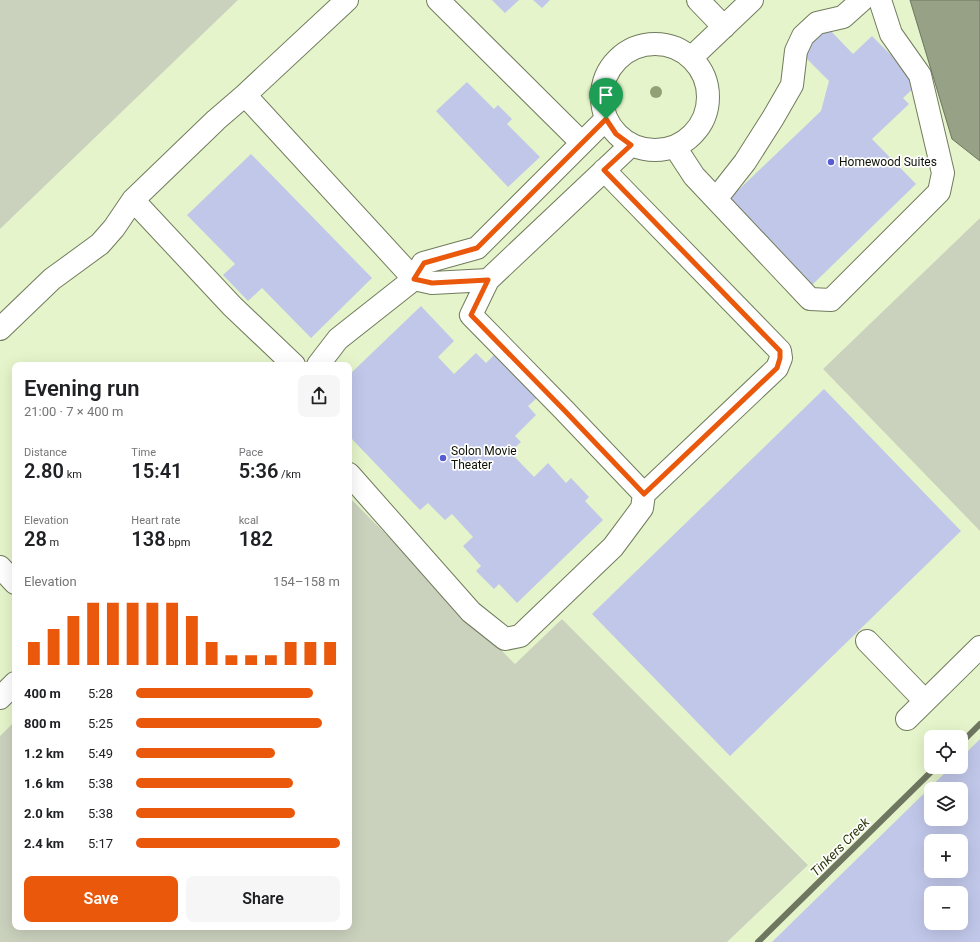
<!DOCTYPE html>
<meta charset="utf-8">
<style>
body{margin:0;font-family:Roboto,sans-serif;background:#f6f6f6;color:#202124;height:100vh;display:flex;flex-direction:column;font-size:15px;white-space:nowrap}
*{box-sizing:border-box;margin:0}
p{font-size:13px;color:#757577}
.icon{flex:none;width:22px;height:22px;fill:none;stroke:currentColor;stroke-width:2;stroke-linecap:round;stroke-linejoin:round}
.map{position:relative;flex:1;overflow:hidden}
.drawer{position:absolute;left:12px;top:362px;width:340px;height:568px;display:flex;flex-direction:column;background:#fff;border-radius:8px;box-shadow:0 4px 16px #0002}
.drawer>*{flex:none}
.controls{position:absolute;left:924px;top:730px;display:grid;gap:8px}
.controls a{display:grid;place-items:center;width:44px;height:44px;border-radius:8px;background:#fff;box-shadow:0 4px 16px #0002;font-size:20px}
.pin{position:absolute;display:grid;place-items:center;width:34px;height:34px;color:#fff;margin:-41px -17px;border-radius:50% 50% 50% 0;rotate:-45deg;box-shadow:0 0 4px #0007}
.pin .icon{rotate:45deg}
.round{display:grid;place-items:center;flex:none;width:42px;height:42px;border-radius:8px;background:#f6f6f6}
.headline{display:flex;align-items:center;justify-content:space-between;height:68px;padding:0 12px}
h1{font-size:22px;font-weight:600;line-height:30px}
.figures{display:grid;grid-template-columns:repeat(3,1fr);gap:6px;height:68px;padding:4px 12px}
.figures div{display:grid;align-content:center}
.figures b{font-size:20px;font-weight:600}
.figures small{font-size:11px;font-weight:400}
.figures p{font-size:11px}
.chart{height:112px;padding:8px 12px}
.chart p{display:flex;justify-content:space-between}
.chart svg{width:100%;height:72px;margin-top:4px;stroke:#ea580c;stroke-width:6}
.cta{display:flex;gap:8px;margin-top:auto;padding:8px 12px}
.cta a{flex:1;height:46px;border-radius:8px;background:#ea580c;color:#fff;font-size:16px;font-weight:600;line-height:46px;text-align:center}
.cta a+a{background:#f6f6f6;color:#202124}
ul{padding:0 12px;list-style:none;font-size:13px}
li{display:grid;grid-template-columns:64px 48px 1fr;align-items:center;height:30px}
li i{height:10px;border-radius:5px;background:#ea580c}
.map>svg:first-child{display:block}
.built{fill:#e5f4ca;fill-rule:evenodd}
.green{fill:#cad1bd}
.water{fill:#97a186;stroke:#6e7660}
.lines{fill:none;stroke-linecap:round;stroke-linejoin:round}
.stream{stroke:#6e7660;stroke-width:6}
.building{fill:#c1c7e9;fill-rule:evenodd}
.minor-casing{stroke:#717c5d;stroke-width:24}
.minor{stroke:#fff;stroke-width:22}
.tree{fill:#92a076}
.route-casing{stroke:#fff;stroke-width:8}
.route{stroke:#ea580c;stroke-width:5}
.poi-dot{fill:#585cd3;stroke:#fff;stroke-width:1.5}
.labels{text-anchor:middle;dominant-baseline:central;stroke-width:3.5;stroke-linejoin:round;paint-order:stroke}
.poi-label{font-size:12px;fill:#0d1106;stroke:#fff;text-anchor:start}
.water-label{font-size:13px;font-style:italic;fill:#2a3707;stroke:#fff}
</style>
<div class="map">
<svg width="980" height="942" viewBox="0 0 980 942">
<rect width="100%" height="100%" fill="#f0fdda"/>
<path class="built" d="M238,0H980V218L823,369L980,531V942H727L808,864L562,619L515,664L349,497V365H15V721L0,736V229ZM931,737H961V767H931ZM931,789H961V819H931ZM931,841H961V871H931ZM931,893H961V923H931Z"/>
<path class="green" d="M0,0H238L0,229Z
M980,218V531L823,369Z
M349,497L515,664L562,619L808,865L727,942H0V736L15,721V927H349Z"/>
<path class="water" d="M910,0H980V161L952,139Z"/>
<g class="lines">
<path class="stream" d="M961,743L980,724
M758,942L936,767"/>
</g>
<path class="building" d="M492,0H519L505,13Z
M533,0H550L542,8Z
M827,27L853,54L872,36L919,83L903,98L909,104L872,139L916,184L811,286L728,200L821,111L829,81L801,53Z
M467,82L494,109L498,105L512,119L507,124L540,157L508,187L436,111Z
M251,154L372,278L311,338L262,288L248,301L223,275L235,264L187,215Z
M421,306L454,341L438,357L454,374L476,353L486,363L496,353L538,397L528,406L536,415L515,436L521,442L510,452L534,477L548,463L566,483L571,478L589,497L585,501L603,520L517,603L499,584L494,589L476,571L481,566L463,546L473,537L452,514L445,520L428,503L420,510L350,437L349,438V375Z
M824,389L961,531L730,756L592,614Z
M980,739V942H772L951,767H961V758ZM931,789H961V819H931ZM931,841H961V871H931ZM931,893H961V923H931Z"/>
<g class="lines">
<defs>
<path id="minor" d="M438,0L582,143
M698,0L724,27
M602 97a53 53 0 1 1 106 0a53 53 0 1 1-106 0Z
M691,58L752,0
M245,95L347,0
M675,147L694,176L810,299L831,300L939,192L943,173L920,75L891,34L880,0
M604,170L780,351L781,358L777,368L644,494
M716,199L745,162L773,118L792,85L796,51L803,36L817,23L843,17L862,0
M133,200L232,306L294,365
M0,329L52,279L100,244L114,228L133,200L216,120L245,95L414,279L432,283L488,280L631,145
M318,365L338,339L414,279L423,263L477,248L606,119
M349,474L471,612L505,639L520,636L613,547L642,508L644,494L564,410L471,315L488,280
M0,567L15,583
M867,641L925,701
M0,698L15,683
M907,719L980,647"/>
</defs>
<use href="#minor" class="minor-casing"/>
<use href="#minor" class="minor"/>
</g>
<circle class="tree" cx="656" cy="92" r="6"/>
<g class="lines">
<defs>
<path id="route" d="M606,119L616,134L631,145L604,170L780,351V358L777,368L644,494L564,410L471,315L488,280L432,283L414,279L424,263L477,248Z"/>
</defs>
<use href="#route" class="route-casing"/>
<use href="#route" class="route"/>
</g>
<g class="poi-dot">
<circle cx="831" cy="162" r="4"/>
<circle cx="443" cy="458" r="4"/>
</g>
<g class="labels">
<g class="poi-label">
<text x="839" y="162">Homewood Suites</text>
<text x="451" y="451">Solon Movie<tspan x="451" dy="14">Theater</tspan></text>
</g>
<g class="water-label">
<text transform="translate(840 847) rotate(-45)">Tinkers Creek</text>
</g>
</g>
</svg>
<div class="controls">
<a><svg class="icon" aria-label="locate" viewBox="0 0 24 24"><circle cx="12" cy="12" r="6"/><path d="M12 2v4M12 18v4M2 12h4M18 12h4"/></svg></a>
<a><svg class="icon" aria-label="layers" viewBox="0 0 24 24"><path d="M12 4l9 5-9 5-9-5zM3 14l9 5 9-5"/></svg></a>
<a>+</a>
<a>−</a>
</div>
<div class="pin" style="left:606px;top:119px;background:#1e9e55"><svg class="icon" aria-label="arrive" viewBox="0 0 24 24"><path d="M6 21V4h12l-3 4 3 4H6"/></svg></div>
<section class="drawer">
<div class="headline"><div><h1>Evening run</h1><p>21:00 · 7 × 400 m</p></div><a class="round"><svg class="icon" aria-label="share" viewBox="0 0 24 24"><path d="M12 15V3M7 8l5-5 5 5M5 13v7h14v-7"/></svg></a></div>
<div class="figures">
<div><p>Distance</p><b>2.80<small> km</small></b></div>
<div><p>Time</p><b>15:41</b></div>
<div><p>Pace</p><b>5:36<small> /km</small></b></div>
</div>
<div class="figures">
<div><p>Elevation</p><b>28<small> m</small></b></div>
<div><p>Heart rate</p><b>138<small> bpm</small></b></div>
<div><p>kcal</p><b>182</b></div>
</div>
<div class="chart"><p><span>Elevation</span>154–158 m</p>
<svg viewBox="0 0 160 44" preserveAspectRatio="none"><path d="M5 44V30M15 44V22M25 44V14M35 44V6M45 44V6M55 44V6M65 44V6M75 44V6M85 44V14M95 44V30M105 44V38M115 44V38M125 44V38M135 44V30M145 44V30M155 44V30"/></svg>
</div>
<ul>
<li><b>400 m</b>5:28<i style="width:87%"></i></li>
<li><b>800 m</b>5:25<i style="width:91%"></i></li>
<li><b>1.2 km</b>5:49<i style="width:68%"></i></li>
<li><b>1.6 km</b>5:38<i style="width:77%"></i></li>
<li><b>2.0 km</b>5:38<i style="width:78%"></i></li>
<li><b>2.4 km</b>5:17<i style="width:100%"></i></li>
</ul>
<div class="cta"><a>Save</a><a>Share</a></div>
</section>
</div>
